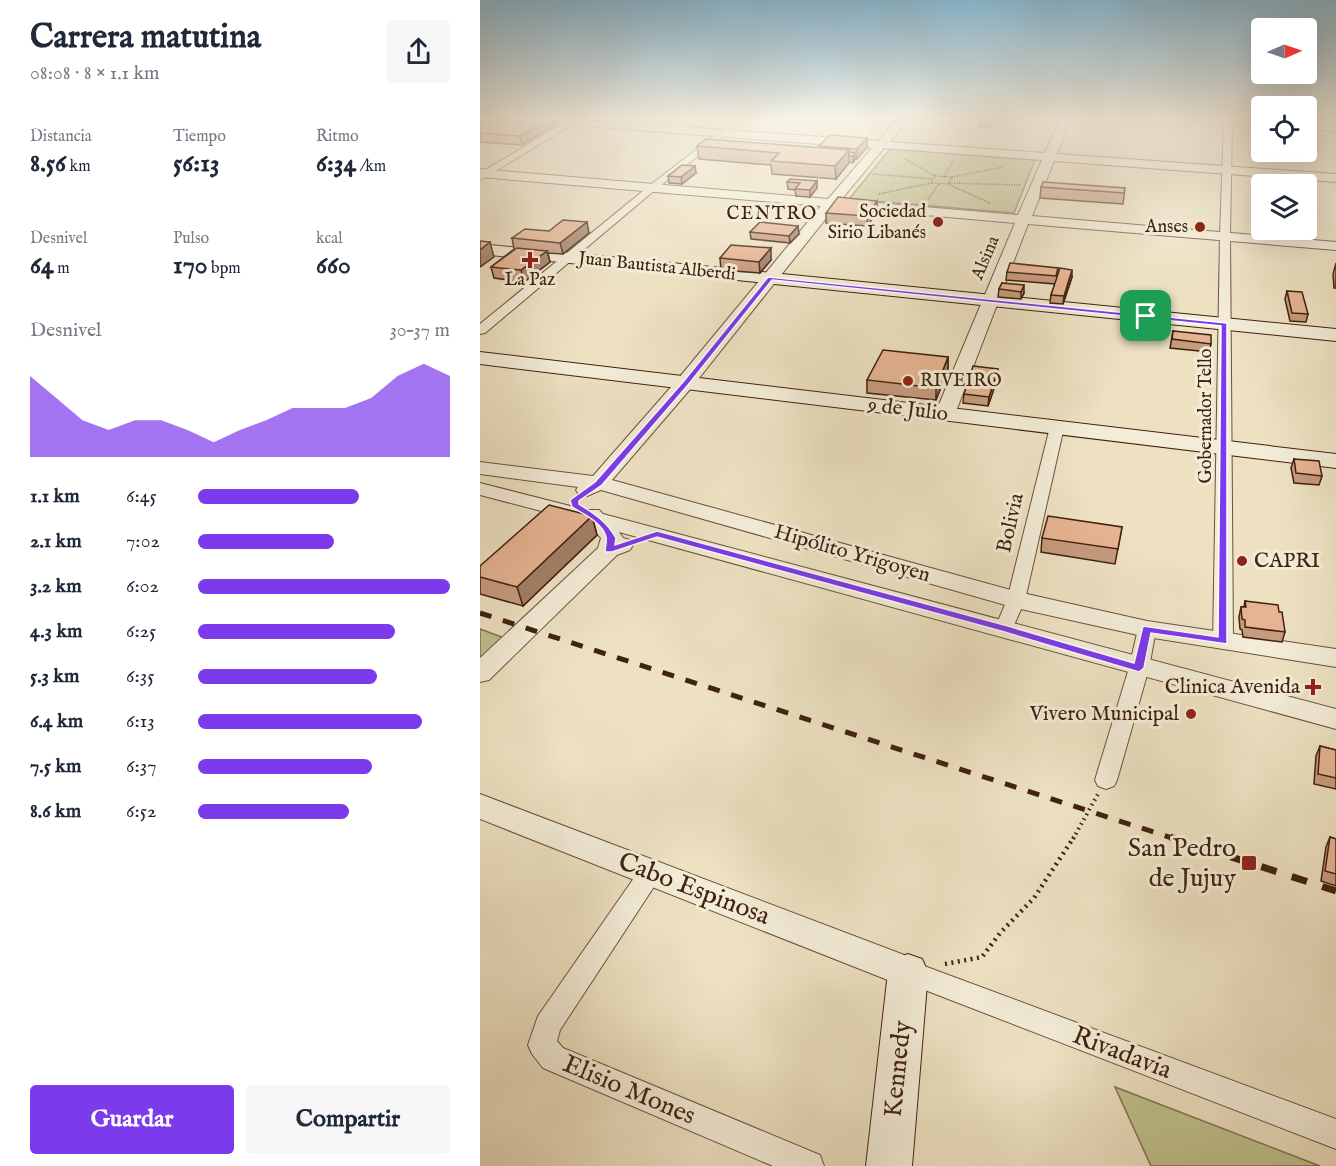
<!DOCTYPE html>
<html lang="es">
<meta charset="utf-8">
<style>
body{margin:0;font-family:"IM FELL English",serif;background:#f6f6f7;color:#1f2937;height:100vh;display:flex;flex-direction:column;font-size:22px;white-space:nowrap}
*{box-sizing:border-box;margin:0}
p{font-size:20px;color:#747a83}
.icon{flex:none;width:33px;height:33px;fill:none;stroke:currentColor;stroke-width:2;stroke-linecap:round;stroke-linejoin:round}
.map{position:relative;flex:1;overflow:hidden}
.details{display:flex;flex-direction:column;background:#fff;width:480px}
.details>*{flex:none}
.needle{width:39px;rotate:88deg}
.fabs{position:absolute;left:771px;top:18px;display:grid;gap:12px}
.fabs a{display:grid;place-items:center;width:66px;height:66px;border-radius:6px;background:#fff;box-shadow:0 6px 24px #0002;font-size:30px}
.pin{position:absolute;display:grid;place-items:center;width:51px;height:51px;color:#fff;margin:-26px;border-radius:12px;box-shadow:0 3px 9px #0006}
.round{display:grid;place-items:center;flex:none;width:63px;height:63px;border-radius:6px;background:#f6f6f7}
.summary{display:flex;align-items:center;justify-content:space-between;height:102px;padding:0 30px}
h1{font-size:33px;font-weight:800;line-height:45px}
.figures{display:grid;grid-template-columns:repeat(3,1fr);gap:9px;height:102px;padding:6px 30px}
.figures div{display:grid;align-content:center}
.figures b{font-size:26px;font-weight:800}
.figures small{font-size:16px;font-weight:400}
.figures p{font-size:16px}
.chart{height:168px;padding:12px 30px}
.chart p{display:flex;justify-content:space-between}
.chart svg{width:100%;height:108px;margin-top:6px;fill:#7c3aed;opacity:.7}
.primary-button{display:flex;gap:12px;margin-top:auto;padding:12px 30px}
.primary-button a{flex:1;height:69px;border-radius:6px;background:#7c3aed;color:#fff;font-size:24px;font-weight:800;line-height:69px;text-align:center}
.primary-button a+a{background:#f6f6f7;color:#1f2937}
ul{padding:0 30px;list-style:none;font-size:20px}
li{display:grid;grid-template-columns:96px 72px 1fr;align-items:center;height:45px}
li i{height:15px;border-radius:8px;background:#7c3aed}
main{display:flex;flex:1;min-height:0}
.map>svg:first-child{display:block}
.green{fill:#bfc18e;stroke:#80724e;stroke-width:1.5}
.lines{fill:none;stroke-linecap:round;stroke-linejoin:round}
.minor-casing{stroke:#6b523b;stroke-width:2}
.tertiary-casing{stroke:#6b523b;stroke-width:2}
.secondary-casing{stroke:#40220e;stroke-width:2}
.path-far2{stroke:#40220e;stroke-width:1.5;stroke-dasharray:1 1.5;stroke-linecap:butt}
.path-far1{stroke:#40220e;stroke-width:4;stroke-dasharray:1.5 4;stroke-linecap:butt}
.path{stroke:#40220e;stroke-width:4.5;stroke-dasharray:2 4.5;stroke-linecap:butt}
.minor{fill:#f3ecd7;fill-rule:evenodd}
.tertiary{fill:#f3ecd7;fill-rule:evenodd}
.secondary{fill:#f3ecd7;fill-rule:evenodd}
.rail-far1{stroke:#40220e;stroke-width:5;stroke-dasharray:12 12;stroke-linecap:butt}
.rail{stroke:#40220e;stroke-width:7;stroke-dasharray:16 16;stroke-linecap:butt}
.wall{fill:#c79b7e;stroke:#40220e;stroke-width:1.5}
.shaded-wall{fill:#a27e67;stroke:#40220e;stroke-width:1.5}
.building{fill:#e7b493;stroke:#40220e;stroke-width:1.5}
.route{fill:#7c3aed;stroke:#fff;stroke-width:1.5;fill-rule:evenodd}
.poi-dot{fill:#8f2418;stroke:#f3ecd7;stroke-width:2}
.labels{text-anchor:middle;dominant-baseline:central;stroke-width:6;stroke-linejoin:round;paint-order:stroke}
.far-poi-label{font-size:18px;fill:#40220e;stroke:#f3ecd7;text-anchor:end}
.far-neighbourhood-label{font-size:18px;letter-spacing:1.5px;fill:#40220e;stroke:#f3ecd7}
.far-street-label{font-size:18px;fill:#40220e;stroke:#f3ecd7}
.street-label{font-size:21px;fill:#40220e;stroke:#f3ecd7}
.poi-label{font-size:21px;fill:#40220e;stroke:#f3ecd7;text-anchor:end}
.near-poi-label{font-size:26px;fill:#40220e;stroke:#f3ecd7;text-anchor:end}
.near-street-label{font-size:26px;fill:#40220e;stroke:#f3ecd7}
</style>
<main>
<section class="details">
<div class="summary"><div><h1>Carrera matutina</h1><p>08:08 · 8 × 1.1 km</p></div><a class="round"><svg class="icon" aria-label="share" viewBox="0 0 24 24"><path d="M12 15V3M7 8l5-5 5 5M5 13v7h14v-7"/></svg></a></div>
<div class="figures">
<div><p>Distancia</p><b>8.56<small> km</small></b></div>
<div><p>Tiempo</p><b>56:13</b></div>
<div><p>Ritmo</p><b>6:34<small> /km</small></b></div>
</div>
<div class="figures">
<div><p>Desnivel</p><b>64<small> m</small></b></div>
<div><p>Pulso</p><b>170<small> bpm</small></b></div>
<div><p>kcal</p><b>660</b></div>
</div>
<div class="chart"><p><span>Desnivel</span>30–37 m</p>
<svg viewBox="0 0 160 44" preserveAspectRatio="none"><path d="M0 44V11L10 20L20 29L30 33L40 29L50 29L60 33L70 38L80 33L90 29L100 24L110 24L120 24L130 20L140 11L150 6L160 11V44z"/></svg>
</div>
<ul>
<li><b>1.1 km</b>6:45<i style="width:64%"></i></li>
<li><b>2.1 km</b>7:02<i style="width:54%"></i></li>
<li><b>3.2 km</b>6:02<i style="width:100%"></i></li>
<li><b>4.3 km</b>6:25<i style="width:78%"></i></li>
<li><b>5.3 km</b>6:35<i style="width:71%"></i></li>
<li><b>6.4 km</b>6:13<i style="width:89%"></i></li>
<li><b>7.5 km</b>6:37<i style="width:69%"></i></li>
<li><b>8.6 km</b>6:52<i style="width:60%"></i></li>
</ul>
<div class="primary-button"><a>Guardar</a><a>Compartir</a></div>
</section>
<div class="map">
<svg width="856" height="1166" viewBox="0 0 856 1166">
<rect width="100%" height="100%" fill="#ede1c2"/>
<filter id="stains"><feTurbulence type="fractalNoise" baseFrequency=".00333" numOctaves="4"/><feColorMatrix values="0 0 0 0 .2 0 0 0 0 .09 0 0 0 0 .02 0 0 0 .5 -.17"/></filter>
<radialGradient id="worn" r=".72"><stop offset=".6" stop-color="#630" stop-opacity="0"/><stop offset="1" stop-color="#630" stop-opacity=".3"/></radialGradient>
<path class="green" d="M410,149L555,160L534,213L369,199Z
M0,629L27,639L0,663Z
M635,1087L840,1166H671Z"/>
<g class="lines">
<defs>
<path id="minor" d="M93,118H103L0,180V173Z
M257,118H266L175,190L5,333L0,334V324L169,186Z
M711,118L782,119V125L752,123L750,236L753,642L750,647L743,648L736,647L733,642L740,236L744,122L715,121Z
M826,123L856,125V131L826,129Z
M577,423L584,427L545,600L531,632L524,634L517,632L515,628L527,600L570,427Z
M667,623L674,625L676,629L669,668L637,780L634,786L626,789L618,786L615,780L649,668L658,629L660,625Z
M171,862L179,865L183,872L179,879L80,1030L77,1041L83,1048L340,1155L344,1166H293L63,1068L52,1054L48,1045L58,1016L163,865Z
M428,960L856,1119V1149L419,980L415,972L419,964Z"/>
<path id="tertiary" d="M31,118H80L398,141L418,118H429L410,142L565,153L581,118H591L577,154L856,174V182L574,161L552,216L856,242V250L548,224L475,414L472,418H458L455,414L535,223L355,207L212,387L132,480L538,592L667,621L856,649V667L667,637L536,608L121,490L107,496L99,495L96,490L98,487L0,474V462L113,476L198,379L341,206L0,177V169L348,199L392,148L37,121ZM404,148L562,160L538,215L361,200Z
M0,483L106,510H119L123,514L856,709V729L139,532L143,538L150,540L153,545L150,550L137,555L9,680L0,682V658L118,548L121,538L107,523L0,495Z
M0,794L440,961L445,972L440,983L428,988L0,819Z"/>
<path id="secondary" d="M0,244L856,329V341L0,254Z
M0,352L856,454V468L0,364Z
M428,954L442,959L448,972L432,1166H386L408,972L414,959Z"/>
</defs>
<use href="#minor" class="minor-casing"/>
<use href="#tertiary" class="tertiary-casing"/>
<use href="#secondary" class="secondary-casing"/>
<path class="path-far2" d="M425,159L455,176
M393,174L453,179
M455,176L472,177L468,184L451,183Z
M464,177L474,160
M472,177L523,167
M469,183L540,185
M468,184L510,203
M399,194L451,183
M448,199L459,184"/>
<path class="path-far1" d="M593,839L618,794"/>
<path class="path" d="M465,964L502,957L520,933L554,898L594,837"/>
<use href="#minor" class="minor"/>
<use href="#tertiary" class="tertiary"/>
<use href="#secondary" class="secondary"/>
<path class="rail-far1" d="M0,613L695,839"/>
<path class="rail" d="M690,837L856,891"/>
</g>
<path class="wall" d="M0,118L77,124L42,145L0,142Z
M499,118H515L509,127L499,126Z
M387,138V147L377,159H375L373,163L369,162L356,179L292,174L291,165L219,159L217,146L339,148V146Z
M216,173L202,184L189,183L188,176Z
M337,181V188L330,197L316,196L315,190L308,189L307,182Z
M561,187L645,188L643,204L560,198Z
M398,211L387,226L346,223V213Z
M69,231L109,233L83,254L68,253L70,262L44,282L14,278L11,267L34,249L32,238Z
M270,232L319,234L310,243L271,239Z
M240,258L291,260L280,273L241,270Z
M856,263V288H854L853,274Z
M578,268V275L592,277L583,304L570,303L571,295L575,284L526,280L527,272Z
M522,283L544,293L541,299L518,297L519,289Z
M807,291L828,314L826,322L810,321L805,299Z
M693,331L731,344L729,352L690,348Z
M468,357V369L456,400L387,393V380Z
M518,377L508,406L483,403L484,394Z
M814,459L842,476L839,485L814,483L811,468Z
M112,516L117,535L43,606L0,594V566Z
M642,527L635,564L561,552L562,538Z
M765,601L799,612L805,632L802,642L763,637L762,630L760,629L759,617L761,607H764Z
M840,746L856,750V789L834,784L836,756Z
M850,837L856,839V886L841,881L846,847Z"/>
<path class="shaded-wall" d="M71,118H76L77,124L42,145L40,136Z
M509,118H515L509,127Z
M387,138V147L377,159V149Z
M369,150V163L356,179L355,166Z
M375,153V159L373,163V156Z
M215,166L216,173L202,184L201,177Z
M337,181V188L330,197V190Z
M397,201L398,211L387,226V216Z
M107,222L109,233L83,254L80,243Z
M318,226L319,234L310,243L309,236Z
M10,242L14,257L0,267V250Z
M291,248V260L280,273L279,262Z
M67,251L70,262L44,282L41,270Z
M592,270V277L583,304L584,296Z
M544,285V293L541,299V292Z
M468,357V369L456,400V388Z
M518,369V377L508,406L509,397Z
M112,516L117,535L43,606L37,587Z"/>
<path class="building" d="M0,118H71L40,136L0,133Z
M350,135L387,138L377,149L339,146Z
M226,139L369,150L355,166L291,161L299,153L217,146Z
M369,152L375,153L373,156H369Z
M202,165L215,166L201,177L188,176Z
M310,179L337,181L330,190L315,189L320,183L307,182Z
M563,182L645,188L644,193L561,187Z
M358,197L397,201L387,216L346,213Z
M83,220L107,222L80,243L32,238L45,229L69,231Z
M280,222L318,226L309,236L270,232Z
M0,241L10,242L0,250Z
M251,245L291,248L279,262L240,258Z
M37,248L67,251L41,270L11,267Z
M530,263L578,268L576,276L527,272Z
M580,268L592,270L584,296L571,295Z
M522,283L544,285L541,292L519,289Z
M807,291L822,292L828,314L812,313Z
M693,331L731,335V344L692,339Z
M403,350L468,357L456,388L387,380Z
M493,366L518,369L509,397L484,394Z
M814,459L839,461L842,476L816,473Z
M69,505L112,516L37,587L0,577V566Z
M568,516L642,527L638,549L562,538Z
M765,601L798,605L799,612H802L805,632L765,627V620L762,619L761,607H766Z
M840,746L856,750V778L838,774Z
M850,837L856,839V874L845,871Z"/>
<linearGradient id="sky" x2="0" y2="1"><stop stop-color="#88b8d2"/><stop offset="0.42" stop-color="#f7f2e4"/><stop offset="1" stop-color="#f7f2e4" stop-opacity="0"/></linearGradient>
<rect width="856" height="281" fill="url(#sky)"/>
<path class="route" d="M288,277L747,323V644L671,633L664,668L659,672L521,631L177,537L132,552H125C125,547 127,542 126,537C123,523 103,514 92,507L90,500L115,482L203,382ZM292,280L741,326L738,637L663,626L654,663L528,626L177,531L135,545L136,538C127,522 115,514 99,504V501L122,485L208,385Z"/>
<g class="poi-dot">
<circle cx="458" cy="222" r="6"/>
<circle cx="720" cy="227" r="6"/>
<path d="M47 251h6v6h6v6h-6v6h-6v-6h-6v-6h6z"/>
<circle cx="428" cy="381" r="6"/>
<circle cx="762" cy="561" r="6"/>
<path d="M830 678h6v6h6v6h-6v6h-6v-6h-6v-6h6z"/>
<circle cx="711" cy="714" r="6"/>
<rect x="761" y="855" width="16" height="16" rx="3"/>
</g>
<g class="labels">
<g class="far-poi-label">
<text x="446" y="212">Sociedad<tspan x="446" dy="21">Sirio Libanés</tspan></text>
<text x="708" y="227">Anses</text>
<text x="50" y="280" text-anchor="middle">La Paz</text>
<text x="440" y="381" text-anchor="start">RIVEIRO</text>
</g>
<g class="far-neighbourhood-label">
<text x="292" y="214">CENTRO</text>
</g>
<g class="far-street-label">
<text transform="translate(506 258) rotate(-67)">Alsina</text>
<text transform="translate(177 267) rotate(6)">Juan Bautista Alberdi</text>
<text transform="translate(726 416) rotate(-90)">Gobernador Tello</text>
</g>
<g class="street-label">
<text transform="translate(428 410) rotate(7)">9 de Julio</text>
<text transform="translate(531 523) rotate(-77)">Bolivia</text>
<text transform="translate(372 554) rotate(16)">Hipólito Yrigoyen</text>
</g>
<g class="poi-label">
<text x="774" y="561" text-anchor="start">CAPRI</text>
<text x="820" y="687">Clinica Avenida</text>
<text x="699" y="714">Vivero Municipal</text>
</g>
<g class="near-poi-label">
<text x="756" y="848">San Pedro<tspan x="756" dy="30">de Jujuy</tspan></text>
</g>
<g class="near-street-label">
<text transform="translate(214 889) rotate(21)">Cabo Espinosa</text>
<text transform="translate(642 1053) rotate(21)">Rivadavia</text>
<text transform="translate(418 1069) rotate(-84)">Kennedy</text>
<text transform="translate(149 1090) rotate(23)">Elisio Mones</text>
</g>
</g>
<rect width="100%" height="100%" filter="url(#stains)"/>
<rect width="100%" height="100%" fill="url(#worn)"/>
</svg>
<div class="fabs">
<a><svg class="needle" viewBox="-14 -14 28 28"><path d="M0-13l5 13h-10z" fill="#e53935"/><path d="M0 13l5-13h-10z" fill="#747a83"/></svg></a>
<a><svg class="icon" aria-label="locate" viewBox="0 0 24 24"><circle cx="12" cy="12" r="6"/><path d="M12 2v4M12 18v4M2 12h4M18 12h4"/></svg></a>
<a><svg class="icon" aria-label="layers" viewBox="0 0 24 24"><path d="M12 4l9 5-9 5-9-5zM3 14l9 5 9-5"/></svg></a>
</div>
<div class="pin" style="left:666px;top:316px;background:#1e9e55"><svg class="icon" aria-label="arrive" viewBox="0 0 24 24"><path d="M6 21V4h12l-3 4 3 4H6"/></svg></div>
</div>
</main>
